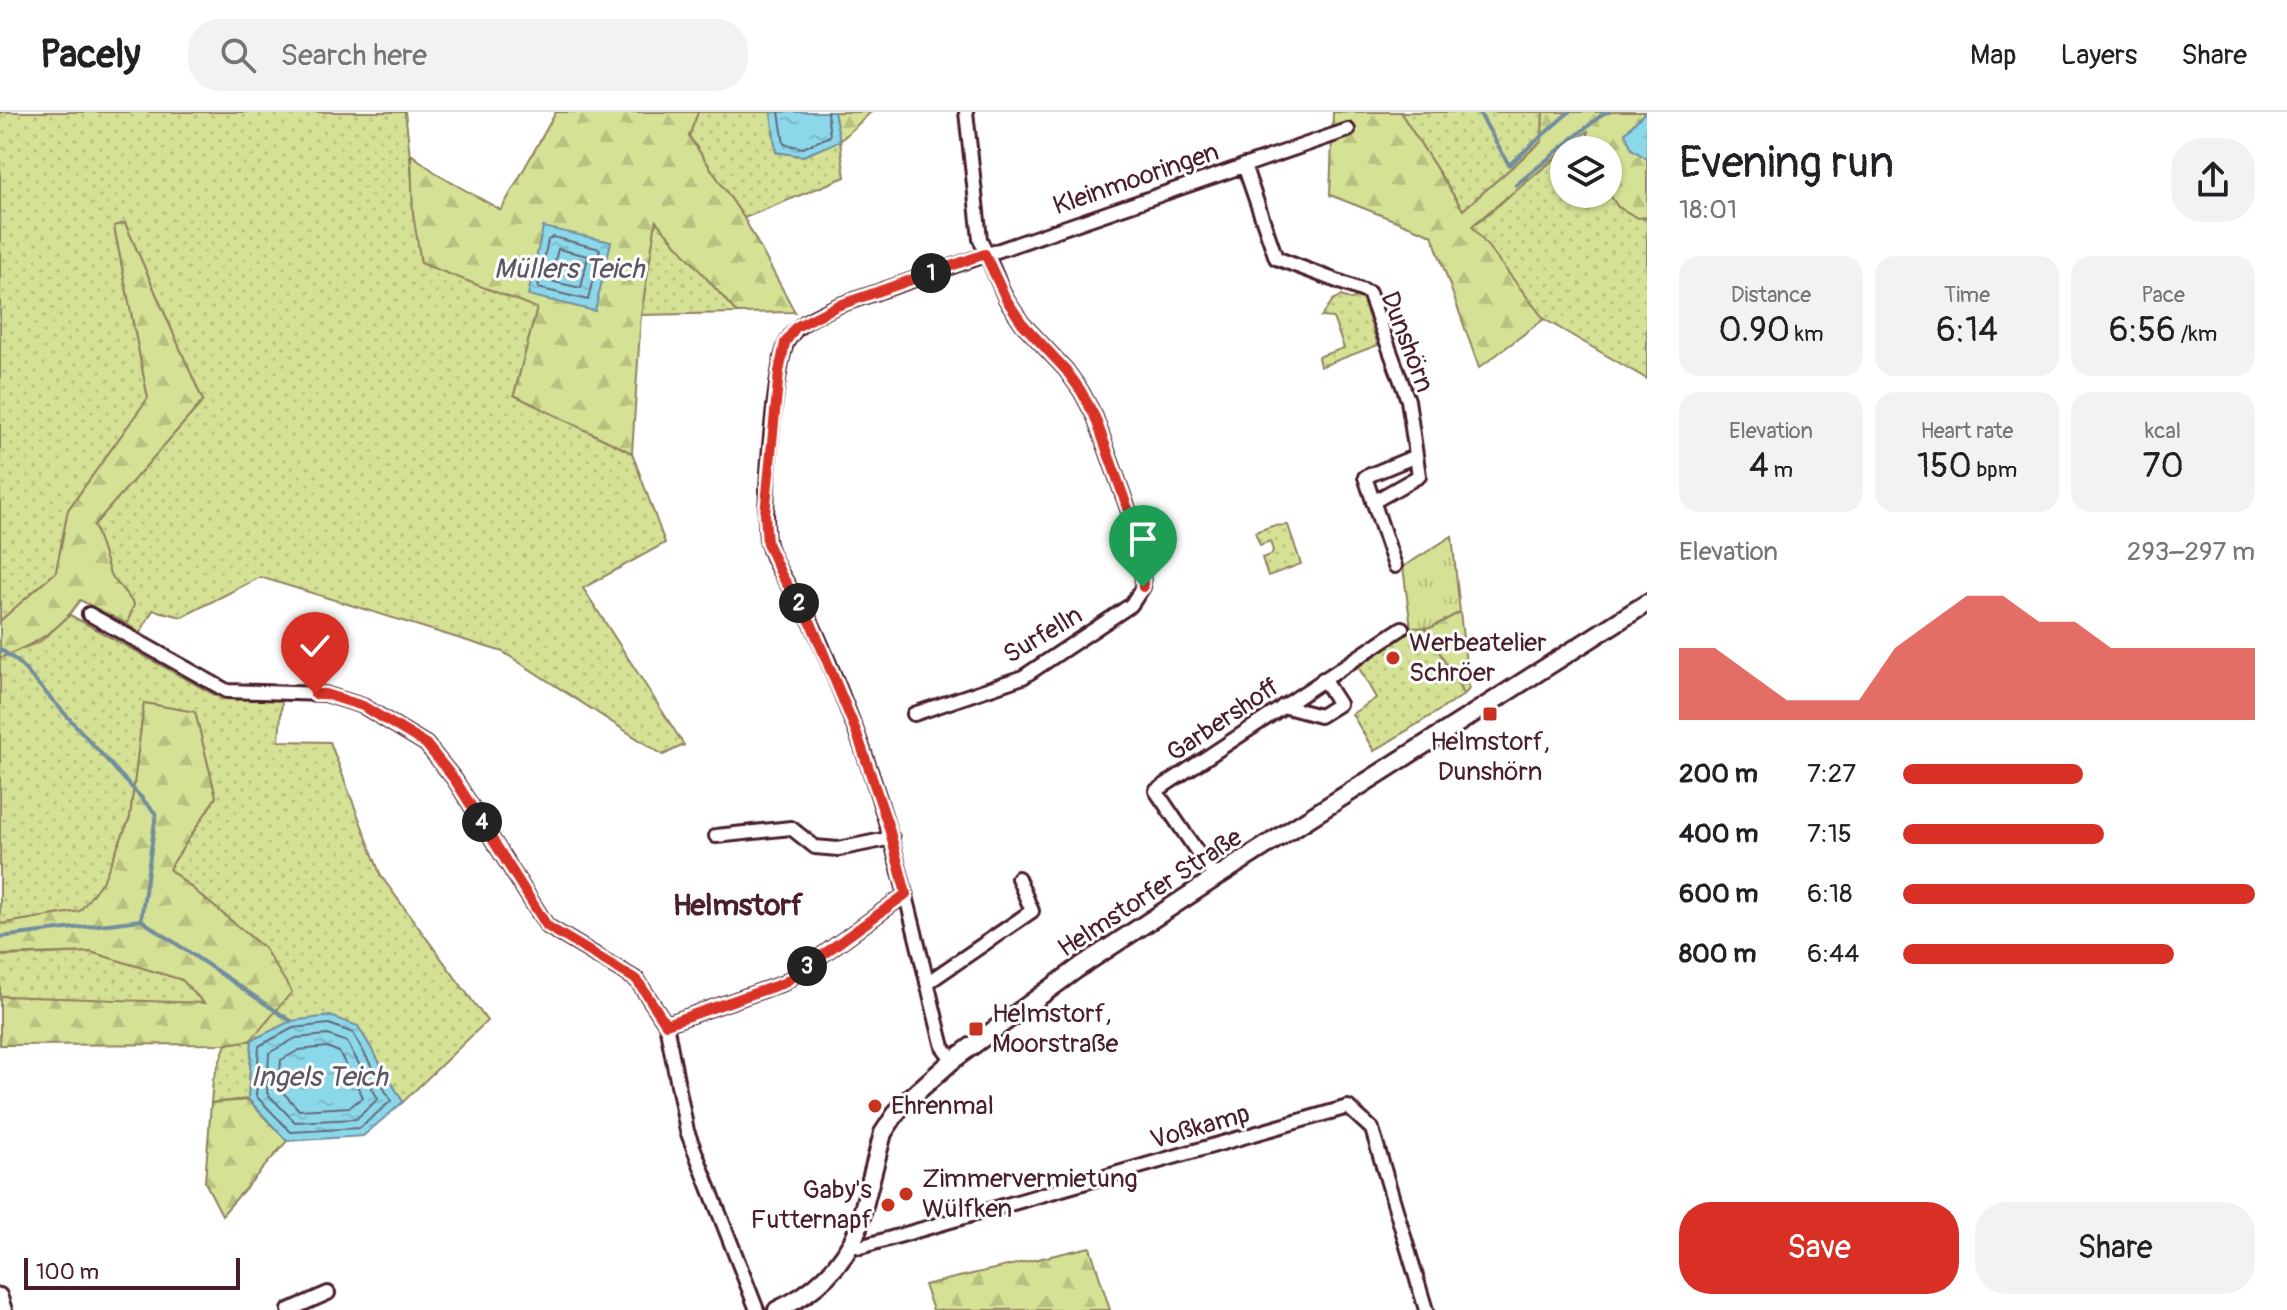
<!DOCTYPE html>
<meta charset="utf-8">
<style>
body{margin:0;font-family:Pangolin,sans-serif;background:#f2f2f2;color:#202124;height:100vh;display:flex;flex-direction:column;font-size:30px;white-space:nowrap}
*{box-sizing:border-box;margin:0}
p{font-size:26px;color:#757577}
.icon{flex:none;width:44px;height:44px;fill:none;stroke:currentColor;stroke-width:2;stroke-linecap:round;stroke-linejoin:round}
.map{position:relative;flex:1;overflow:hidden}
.drawer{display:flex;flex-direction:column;background:#fff;width:640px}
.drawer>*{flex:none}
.controls{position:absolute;left:1550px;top:24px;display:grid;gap:16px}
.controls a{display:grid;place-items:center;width:72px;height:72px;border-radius:50%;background:#fff;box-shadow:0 2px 6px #0004;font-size:40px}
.scale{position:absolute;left:24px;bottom:20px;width:216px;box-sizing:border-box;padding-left:8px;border:4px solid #4a1f2b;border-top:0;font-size:22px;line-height:28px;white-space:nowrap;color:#4a1f2b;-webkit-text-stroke:6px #fff;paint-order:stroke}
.pin{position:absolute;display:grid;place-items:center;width:68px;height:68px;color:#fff;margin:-82px -34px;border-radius:50% 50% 50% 0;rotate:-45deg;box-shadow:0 0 8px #0007}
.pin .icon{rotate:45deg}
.km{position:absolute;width:40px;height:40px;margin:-20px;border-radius:50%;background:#222;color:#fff;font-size:22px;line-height:40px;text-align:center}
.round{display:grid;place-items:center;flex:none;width:84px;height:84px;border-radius:32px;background:#f2f2f2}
.overview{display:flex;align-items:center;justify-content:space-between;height:136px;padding:0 32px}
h1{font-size:44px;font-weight:600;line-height:60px}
.metrics{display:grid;grid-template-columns:repeat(3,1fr);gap:12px;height:136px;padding:8px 32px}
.metrics div{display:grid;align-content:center;border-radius:20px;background:#f2f2f2;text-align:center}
.metrics b{font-size:34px;font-weight:600}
.metrics small{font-size:22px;font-weight:400}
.metrics p{font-size:22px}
.chart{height:224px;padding:16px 32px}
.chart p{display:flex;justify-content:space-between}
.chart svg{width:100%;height:144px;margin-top:8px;fill:#d93025;opacity:.7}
.button{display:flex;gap:16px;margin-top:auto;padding:16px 32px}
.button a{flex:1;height:92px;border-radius:32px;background:#d93025;color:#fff;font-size:32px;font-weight:600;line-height:92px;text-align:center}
.button a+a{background:#f2f2f2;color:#202124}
ul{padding:0 32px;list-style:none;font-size:26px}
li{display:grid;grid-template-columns:128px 96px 1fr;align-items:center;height:60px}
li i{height:20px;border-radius:10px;background:#d93025}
header{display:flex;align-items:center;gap:48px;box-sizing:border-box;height:112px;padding:0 40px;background:#fff;border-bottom:2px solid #e0e0e0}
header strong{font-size:38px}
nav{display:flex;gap:44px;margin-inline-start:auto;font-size:28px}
.search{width:560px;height:72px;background:#f2f2f2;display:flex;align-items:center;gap:20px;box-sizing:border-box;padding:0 28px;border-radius:32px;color:#757577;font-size:30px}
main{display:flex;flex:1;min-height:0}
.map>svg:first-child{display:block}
.grass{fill:url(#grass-dots);stroke:#908060;stroke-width:2}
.forest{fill:url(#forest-firs);stroke:#908060;stroke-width:2}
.park{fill:url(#park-tufts);stroke:#908060;stroke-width:2}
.water{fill:url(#water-ripples);stroke:#728e9e;stroke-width:2}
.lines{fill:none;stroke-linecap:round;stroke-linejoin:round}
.shore{stroke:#646978;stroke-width:2}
.stream{stroke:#728e9e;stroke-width:4}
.minor-casing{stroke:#4a1f2b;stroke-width:18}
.secondary-casing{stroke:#4a1f2b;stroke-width:22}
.minor{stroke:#fff;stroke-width:12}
.secondary{stroke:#fff;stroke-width:16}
.route-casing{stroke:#fff;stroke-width:16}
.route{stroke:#d93025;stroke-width:10}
.poi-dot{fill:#c8321e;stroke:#fff;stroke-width:3}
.labels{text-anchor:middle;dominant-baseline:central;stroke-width:6;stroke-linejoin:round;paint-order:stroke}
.street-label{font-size:26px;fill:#4a1f2b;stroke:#fff}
.poi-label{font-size:26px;fill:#4a1f2b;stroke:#fff;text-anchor:start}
.water-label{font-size:28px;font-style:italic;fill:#5e5665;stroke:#fff}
.quarter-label{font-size:30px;font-weight:bold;fill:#4a1f2b;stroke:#fff}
</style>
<header>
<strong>Pacely</strong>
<div class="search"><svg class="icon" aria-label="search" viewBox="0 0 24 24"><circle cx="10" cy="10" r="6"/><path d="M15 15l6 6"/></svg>Search here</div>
<nav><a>Map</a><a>Layers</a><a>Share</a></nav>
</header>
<main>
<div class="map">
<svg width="1647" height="1198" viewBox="0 0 1647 1198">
<defs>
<pattern id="grass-dots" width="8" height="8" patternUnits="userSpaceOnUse" patternTransform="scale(2)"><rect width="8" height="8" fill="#d5e194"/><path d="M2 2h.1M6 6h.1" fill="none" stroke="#b8c180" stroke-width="1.8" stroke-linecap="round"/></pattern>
<pattern id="forest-firs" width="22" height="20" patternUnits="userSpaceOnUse" patternTransform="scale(2)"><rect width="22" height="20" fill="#d5e194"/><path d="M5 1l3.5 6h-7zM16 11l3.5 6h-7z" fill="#b8c180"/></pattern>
<pattern id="park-tufts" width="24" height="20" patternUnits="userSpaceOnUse" patternTransform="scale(2)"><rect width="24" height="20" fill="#d5e194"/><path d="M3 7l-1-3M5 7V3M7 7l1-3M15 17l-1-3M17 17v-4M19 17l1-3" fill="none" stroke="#b8c180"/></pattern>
<pattern id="water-ripples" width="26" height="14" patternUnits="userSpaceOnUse" patternTransform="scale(2)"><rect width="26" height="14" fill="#8cd8eb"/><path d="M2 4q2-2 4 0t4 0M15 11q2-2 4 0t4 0" fill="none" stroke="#7ab9ca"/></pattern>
</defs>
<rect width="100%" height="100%" fill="#fff"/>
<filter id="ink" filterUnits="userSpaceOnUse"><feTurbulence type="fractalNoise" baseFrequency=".0125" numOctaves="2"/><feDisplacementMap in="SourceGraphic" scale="16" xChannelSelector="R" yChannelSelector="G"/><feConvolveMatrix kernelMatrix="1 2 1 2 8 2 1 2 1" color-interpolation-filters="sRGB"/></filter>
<g filter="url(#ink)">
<path class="grass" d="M0,0H405C412,50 413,101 421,151L537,196L514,283L632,341L665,431L583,476L684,633L663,643L503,540L260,465L182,505L153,498L140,521L127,512L134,492L110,462L94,413L203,289L125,111L114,115L148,286L68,398L56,460L0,509Z
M698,0H771L776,40L803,44L840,29L845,65L744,106L689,24Z
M1400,0H1543L1542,29L1463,98Z
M1564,39V82L1608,80L1618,95L1645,107L1647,105V267L1544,207L1472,115Z
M656,108L737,201L641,203Z
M1341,184L1352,188L1356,184L1362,186L1378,233L1320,255L1318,245L1344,236L1333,206L1321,205L1333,188Z
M1288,413L1301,452L1268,464L1262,446L1271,443L1273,439L1270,429L1260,433L1255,420L1272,414Z
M70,503L222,587L282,588L279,629L330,630L381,764L487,909L403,990L358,914L252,928L248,987L211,991L213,968L226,932L252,928L264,836L169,757L216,685L195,600L144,591L130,706L104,768L81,799L0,812V546L41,529Z
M1425,515L1464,583L1374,639L1352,602L1376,586L1355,549L1402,516Z
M91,840L183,868L205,892L0,884V844Z"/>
<path class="forest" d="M556,0H698L689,24L744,106L795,200L737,201L656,109L641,203L632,341L514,283L537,196L421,151L413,102L411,42L440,64L501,98Z
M834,0H871L840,29Z
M1333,0H1400L1463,98L1542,29L1543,0H1647V105L1638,106L1618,95L1608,80V38H1588V19L1472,114L1544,207L1479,256L1432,123L1330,83Z
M125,111L203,289L94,413L110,462L134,492L127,512L80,488C58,521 35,531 0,546V509L56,460L68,398L148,286L114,114Z
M1460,500L1469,577L1464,583L1425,515H1432Z
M144,591L195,600L216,685L169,757L264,836L292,880L251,928L226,932L0,933V884L204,891L182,868L91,840L0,843V812L80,799L104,767L130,706Z
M248,988L287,1029L222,1103L205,1070L211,991Z
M1090,1135L1110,1198H933L924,1173Z"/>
<path class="park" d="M1452,424L1460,500L1432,515L1411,516L1403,455Z"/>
<path class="water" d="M771,0H834L840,29L803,44L776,40Z
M1645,0H1647V47L1632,37L1625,21Z
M543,115L611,130L595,199L528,183Z
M330,904L358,914L403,990L363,1024L287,1029L248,987L252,928L291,909Z"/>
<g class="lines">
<path class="shore" d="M779,0L784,32L803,36L830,24L827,0
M553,125L600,137L588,188L538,176L548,128Z
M558,137L588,144L581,176L550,169Z
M329,912L353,921L391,989L360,1016L291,1020L256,984L259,934L293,916Z
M328,923L347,930L378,987L356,1007L295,1010L267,981L269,941L296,926Z
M327,935L339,940L363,985L350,995L299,998L279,976L281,948L299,938Z"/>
<path class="stream" d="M1479,0L1509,53L1569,0
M1516,73L1604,1L1609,0
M0,537L17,549L156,702L141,808L291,909
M0,825L141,808"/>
<defs>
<path id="minor" d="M1244,53L1276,146L1369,181L1408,288L1419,364L1373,390
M1395,454L1365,365L1416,344
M89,502L227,579L325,582L363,594L426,632L455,668L547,814L637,868L666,912L687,1019L757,1198
M1283,594L1320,604L1339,592L1323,567
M914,602L1023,565L1131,493L1143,475L1141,433L1095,305L1081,279L1066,258L1022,211L1006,187L980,127L966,0
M716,724L791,716L815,735L838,737L892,726
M1215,766L1156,679L1402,516
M927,871L1032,799L1018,766
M666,912L784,871L906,782
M953,948L943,935C916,829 895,722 856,619C842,584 828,546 812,512C798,485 777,462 768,432C761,409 775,248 788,228C798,210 819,203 837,194L1348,18
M852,1131L860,1135L1348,995L1372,1017L1426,1198
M0,1183L5,1198
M289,1198L328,1181"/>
<path id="secondary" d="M777,1198C813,1182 844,1153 858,1117L883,1021L901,994L953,948L1081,854L1215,766L1647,491"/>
</defs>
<use href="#minor" class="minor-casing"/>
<use href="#secondary" class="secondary-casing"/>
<use href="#minor" class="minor"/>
<use href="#secondary" class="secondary"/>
</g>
</g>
<g class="lines" filter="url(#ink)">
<defs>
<path id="route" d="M315,582H325L363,594L426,632L455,668L547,814L637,868L666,912L784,871L906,782L889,716L856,619L811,511L782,464L767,431L765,402L779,260L785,231L796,215L837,194L985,142L1006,187L1022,211L1066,258L1081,279L1095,305L1141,433L1143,475"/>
</defs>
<use href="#route" class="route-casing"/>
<use href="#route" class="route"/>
</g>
<g class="poi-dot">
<circle cx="1393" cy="546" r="8"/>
<rect x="1482" y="594" width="16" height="16" rx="4"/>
<rect x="968" y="909" width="16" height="16" rx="4"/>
<circle cx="875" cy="994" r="8"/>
<circle cx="906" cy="1082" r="8"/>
<circle cx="888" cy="1093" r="8"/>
</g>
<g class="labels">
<g class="street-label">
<text transform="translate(1136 67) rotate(-19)">Kleinmooringen</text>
<text transform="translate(1407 230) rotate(69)">Dunshörn</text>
<text transform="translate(1043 523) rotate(-31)">Surfelln</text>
<text transform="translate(1223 608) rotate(-34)">Garbershoff</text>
<text transform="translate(1150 781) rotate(-33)">Helmstorfer Straße</text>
<text transform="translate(1200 1015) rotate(-16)">Voßkamp</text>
</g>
<g class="poi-label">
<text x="1409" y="531">Werbeatelier<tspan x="1409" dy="30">Schröer</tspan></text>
<text x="1490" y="630" text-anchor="middle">Helmstorf,<tspan x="1490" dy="30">Dunshörn</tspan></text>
<text x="992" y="902">Helmstorf,<tspan x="992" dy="30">Moorstraße</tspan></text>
<text x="891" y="994">Ehrenmal</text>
<text x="922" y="1067">Zimmervermietung<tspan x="922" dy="30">Wülfken</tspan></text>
<text x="872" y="1078" text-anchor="end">Gaby's<tspan x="872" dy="30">Futternapf</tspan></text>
</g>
<g class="water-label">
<text x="569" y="157">Müllers Teich</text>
<text x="319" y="965">Ingels Teich</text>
</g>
<g class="quarter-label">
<text x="738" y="793">Helmstorf</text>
</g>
</g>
</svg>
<div class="controls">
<a><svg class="icon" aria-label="layers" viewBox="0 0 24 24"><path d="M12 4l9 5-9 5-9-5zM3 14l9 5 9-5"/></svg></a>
</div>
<div class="scale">100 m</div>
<div class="pin" style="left:1143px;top:475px;background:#1e9e55"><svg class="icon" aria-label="arrive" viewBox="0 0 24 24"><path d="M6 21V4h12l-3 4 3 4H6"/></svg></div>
<div class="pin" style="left:315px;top:582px;background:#d93025"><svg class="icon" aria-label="check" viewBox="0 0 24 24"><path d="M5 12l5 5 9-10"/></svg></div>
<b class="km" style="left:931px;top:161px">1</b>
<b class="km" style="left:799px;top:491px">2</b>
<b class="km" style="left:807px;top:854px">3</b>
<b class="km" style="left:482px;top:710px">4</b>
</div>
<section class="drawer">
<div class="overview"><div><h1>Evening run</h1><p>18:01</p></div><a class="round"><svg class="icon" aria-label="share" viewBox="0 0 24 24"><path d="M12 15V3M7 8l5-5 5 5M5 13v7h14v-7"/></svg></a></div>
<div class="metrics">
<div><p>Distance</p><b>0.90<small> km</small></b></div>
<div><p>Time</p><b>6:14</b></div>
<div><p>Pace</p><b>6:56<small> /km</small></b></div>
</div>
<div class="metrics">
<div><p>Elevation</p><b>4<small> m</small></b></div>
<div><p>Heart rate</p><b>150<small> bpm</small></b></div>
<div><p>kcal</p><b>70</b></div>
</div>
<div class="chart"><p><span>Elevation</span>293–297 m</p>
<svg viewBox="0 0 160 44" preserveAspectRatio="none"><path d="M0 44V22L10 22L20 30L30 38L40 38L50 38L60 22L70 14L80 6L90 6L100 14L110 14L120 22L130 22L140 22L150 22L160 22V44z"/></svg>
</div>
<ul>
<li><b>200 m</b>7:27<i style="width:51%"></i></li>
<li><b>400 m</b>7:15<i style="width:57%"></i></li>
<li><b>600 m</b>6:18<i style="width:100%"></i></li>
<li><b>800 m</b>6:44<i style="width:77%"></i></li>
</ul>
<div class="button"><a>Save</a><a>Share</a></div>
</section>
</main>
